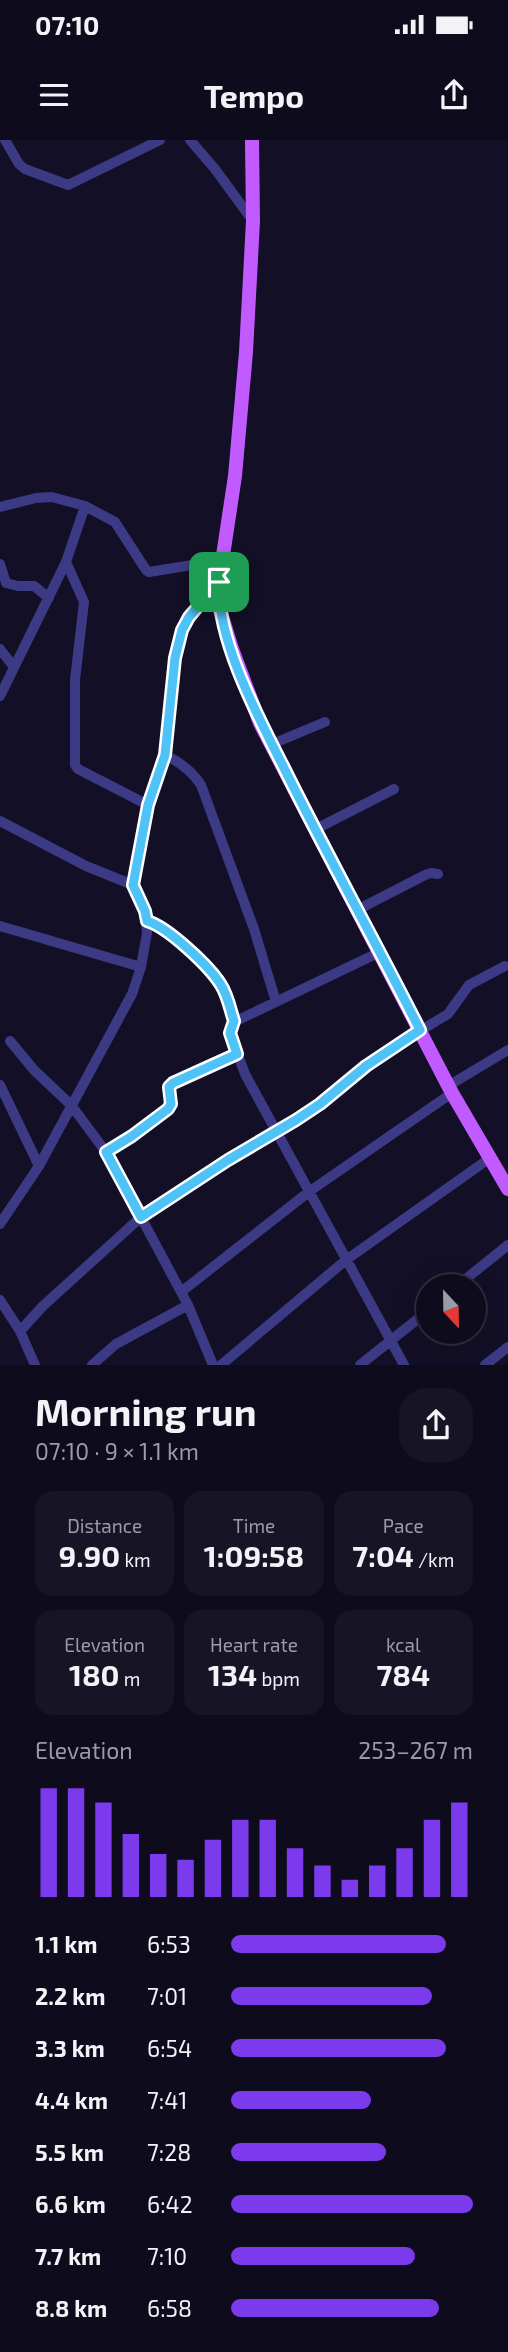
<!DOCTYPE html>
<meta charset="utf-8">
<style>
body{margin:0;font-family:"Exo 2",sans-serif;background:#171425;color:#f1f3f6;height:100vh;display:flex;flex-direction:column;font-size:26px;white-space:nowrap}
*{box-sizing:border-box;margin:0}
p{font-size:23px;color:#9b9ba3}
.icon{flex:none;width:38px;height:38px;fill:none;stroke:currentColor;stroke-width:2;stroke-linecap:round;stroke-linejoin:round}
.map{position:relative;height:1225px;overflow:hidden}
.details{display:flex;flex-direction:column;background:#0e0b1c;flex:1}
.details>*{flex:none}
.needle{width:46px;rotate:158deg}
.buttons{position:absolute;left:416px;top:1134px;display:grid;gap:14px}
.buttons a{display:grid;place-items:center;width:70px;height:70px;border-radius:50%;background:#0e0b1c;box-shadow:0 7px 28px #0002,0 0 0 2px #2e2b3b;font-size:35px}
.pin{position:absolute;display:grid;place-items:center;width:60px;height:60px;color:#fff;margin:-30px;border-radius:14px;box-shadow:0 4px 10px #0006}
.round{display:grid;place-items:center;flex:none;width:74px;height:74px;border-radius:28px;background:#171425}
.overview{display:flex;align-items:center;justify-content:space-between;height:119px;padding:0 35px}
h1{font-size:38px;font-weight:700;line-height:52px}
.stats{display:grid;grid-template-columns:repeat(3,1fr);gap:10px;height:119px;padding:7px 35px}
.stats div{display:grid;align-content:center;border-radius:18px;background:#171425;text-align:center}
.stats b{font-size:30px;font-weight:700}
.stats small{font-size:19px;font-weight:400}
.stats p{font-size:19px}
.chart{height:196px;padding:14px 35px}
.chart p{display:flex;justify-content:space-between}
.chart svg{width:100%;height:126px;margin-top:7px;stroke:#7c3aed;stroke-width:6}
ul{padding:0 35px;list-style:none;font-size:23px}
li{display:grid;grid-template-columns:112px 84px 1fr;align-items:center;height:52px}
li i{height:18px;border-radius:9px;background:#7c3aed}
.status{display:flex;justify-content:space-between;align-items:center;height:49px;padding:0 35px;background:#0e0b1c;direction:ltr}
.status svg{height:19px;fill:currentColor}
header{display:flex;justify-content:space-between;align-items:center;height:91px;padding:0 35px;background:#0e0b1c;font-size:32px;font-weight:700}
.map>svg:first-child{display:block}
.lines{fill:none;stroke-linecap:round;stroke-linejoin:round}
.minor{stroke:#3d3a85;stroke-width:10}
.major{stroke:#c25bff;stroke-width:14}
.route-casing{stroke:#fff;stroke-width:14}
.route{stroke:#4fc3f7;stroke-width:9}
</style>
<div class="status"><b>07:10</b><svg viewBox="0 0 49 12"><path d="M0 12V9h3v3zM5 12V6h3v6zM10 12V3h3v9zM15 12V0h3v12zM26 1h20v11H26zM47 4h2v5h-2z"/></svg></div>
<header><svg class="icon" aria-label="menu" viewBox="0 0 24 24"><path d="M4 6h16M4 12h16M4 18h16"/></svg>Tempo<svg class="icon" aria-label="share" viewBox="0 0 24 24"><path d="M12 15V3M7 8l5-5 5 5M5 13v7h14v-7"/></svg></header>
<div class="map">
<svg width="508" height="1225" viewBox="0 0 508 1225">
<rect width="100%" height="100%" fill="#130f26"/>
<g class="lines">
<path class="minor" d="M5,0L19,24L25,29L68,45L160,0
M190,0L215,29L253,81
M0,367L36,358L52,357L85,366L115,382L146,430L149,432L223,420
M66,422L84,462L75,540V625L78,629L148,665
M0,424L6,443L18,446H34L49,458
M0,509L14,527
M0,556L66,422L85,366
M272,604L325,582
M165,615C180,622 192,631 201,645L254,789L276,862
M0,681L86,726L133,745
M314,690L394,649
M357,770L425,735L431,733L438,734
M147,781C168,787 210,826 221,845C228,856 230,870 234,882
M0,786L141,827
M380,812L234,882L230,893L245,934L404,1225
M10,901L34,930L71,965L106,1012L188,1165L213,1225
M0,945L39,1026
M448,946L508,910
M106,1012L132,996L168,969L171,964L169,946L174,942L237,914
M0,1084L39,1026L132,854L141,827L147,793L145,771L133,745L148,665L165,615L175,518L182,490L189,477L219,442
M457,1146L508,1105
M181,1152L310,1051L452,953
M0,1160L20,1191L35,1225
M20,1191L43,1166L141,1077L320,964L385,912L448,874L469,845L505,826
M92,1225L116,1204L188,1165
M221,1225L346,1120L490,1018
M360,1225L429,1170
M485,1225L508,1207"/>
<path class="major" d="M252,0L253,81L246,212L235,336L219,442L220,470L232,509L260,583L452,953L508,1049"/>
</g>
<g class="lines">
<defs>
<path id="route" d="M219,442C216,498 258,577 283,626C327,715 375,801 420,890L366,926L320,964L296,980L228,1020L141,1077L106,1012L132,996L168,969L171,964L169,947L173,943L237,914L230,893L234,881C230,869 228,856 221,845C210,827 168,787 147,781L145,771L133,745L148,665L165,615L175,518L182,490L189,477Z"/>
</defs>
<use href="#route" class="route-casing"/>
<use href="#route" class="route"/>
</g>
</svg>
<div class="buttons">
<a><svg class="needle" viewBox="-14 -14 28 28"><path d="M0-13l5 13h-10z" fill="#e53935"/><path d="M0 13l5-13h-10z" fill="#9b9ba3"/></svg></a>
</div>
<div class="pin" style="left:219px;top:442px;background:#1e9e55"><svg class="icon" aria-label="arrive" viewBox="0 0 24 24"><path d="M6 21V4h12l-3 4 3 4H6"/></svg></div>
</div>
<section class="details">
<div class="overview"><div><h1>Morning run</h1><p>07:10 · 9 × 1.1 km</p></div><a class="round"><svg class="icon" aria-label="share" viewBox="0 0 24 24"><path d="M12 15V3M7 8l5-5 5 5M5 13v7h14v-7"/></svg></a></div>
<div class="stats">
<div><p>Distance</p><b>9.90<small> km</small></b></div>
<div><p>Time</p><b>1:09:58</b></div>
<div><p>Pace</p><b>7:04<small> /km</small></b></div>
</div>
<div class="stats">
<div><p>Elevation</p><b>180<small> m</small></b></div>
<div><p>Heart rate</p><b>134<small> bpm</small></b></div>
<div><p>kcal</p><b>784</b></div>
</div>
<div class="chart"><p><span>Elevation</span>253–267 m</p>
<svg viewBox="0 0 160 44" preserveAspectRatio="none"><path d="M5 44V6M15 44V6M25 44V11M35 44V22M45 44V29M55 44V31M65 44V24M75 44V17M85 44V17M95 44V27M105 44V33M115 44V38M125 44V33M135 44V27M145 44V17M155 44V11"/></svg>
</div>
<ul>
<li><b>1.1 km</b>6:53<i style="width:89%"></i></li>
<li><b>2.2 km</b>7:01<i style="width:83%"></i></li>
<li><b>3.3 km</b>6:54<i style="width:89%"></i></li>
<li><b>4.4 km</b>7:41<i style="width:58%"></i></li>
<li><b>5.5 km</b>7:28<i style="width:64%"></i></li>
<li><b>6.6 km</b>6:42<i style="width:100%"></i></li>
<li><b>7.7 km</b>7:10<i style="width:76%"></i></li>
<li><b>8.8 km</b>6:58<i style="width:86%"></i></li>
</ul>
</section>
